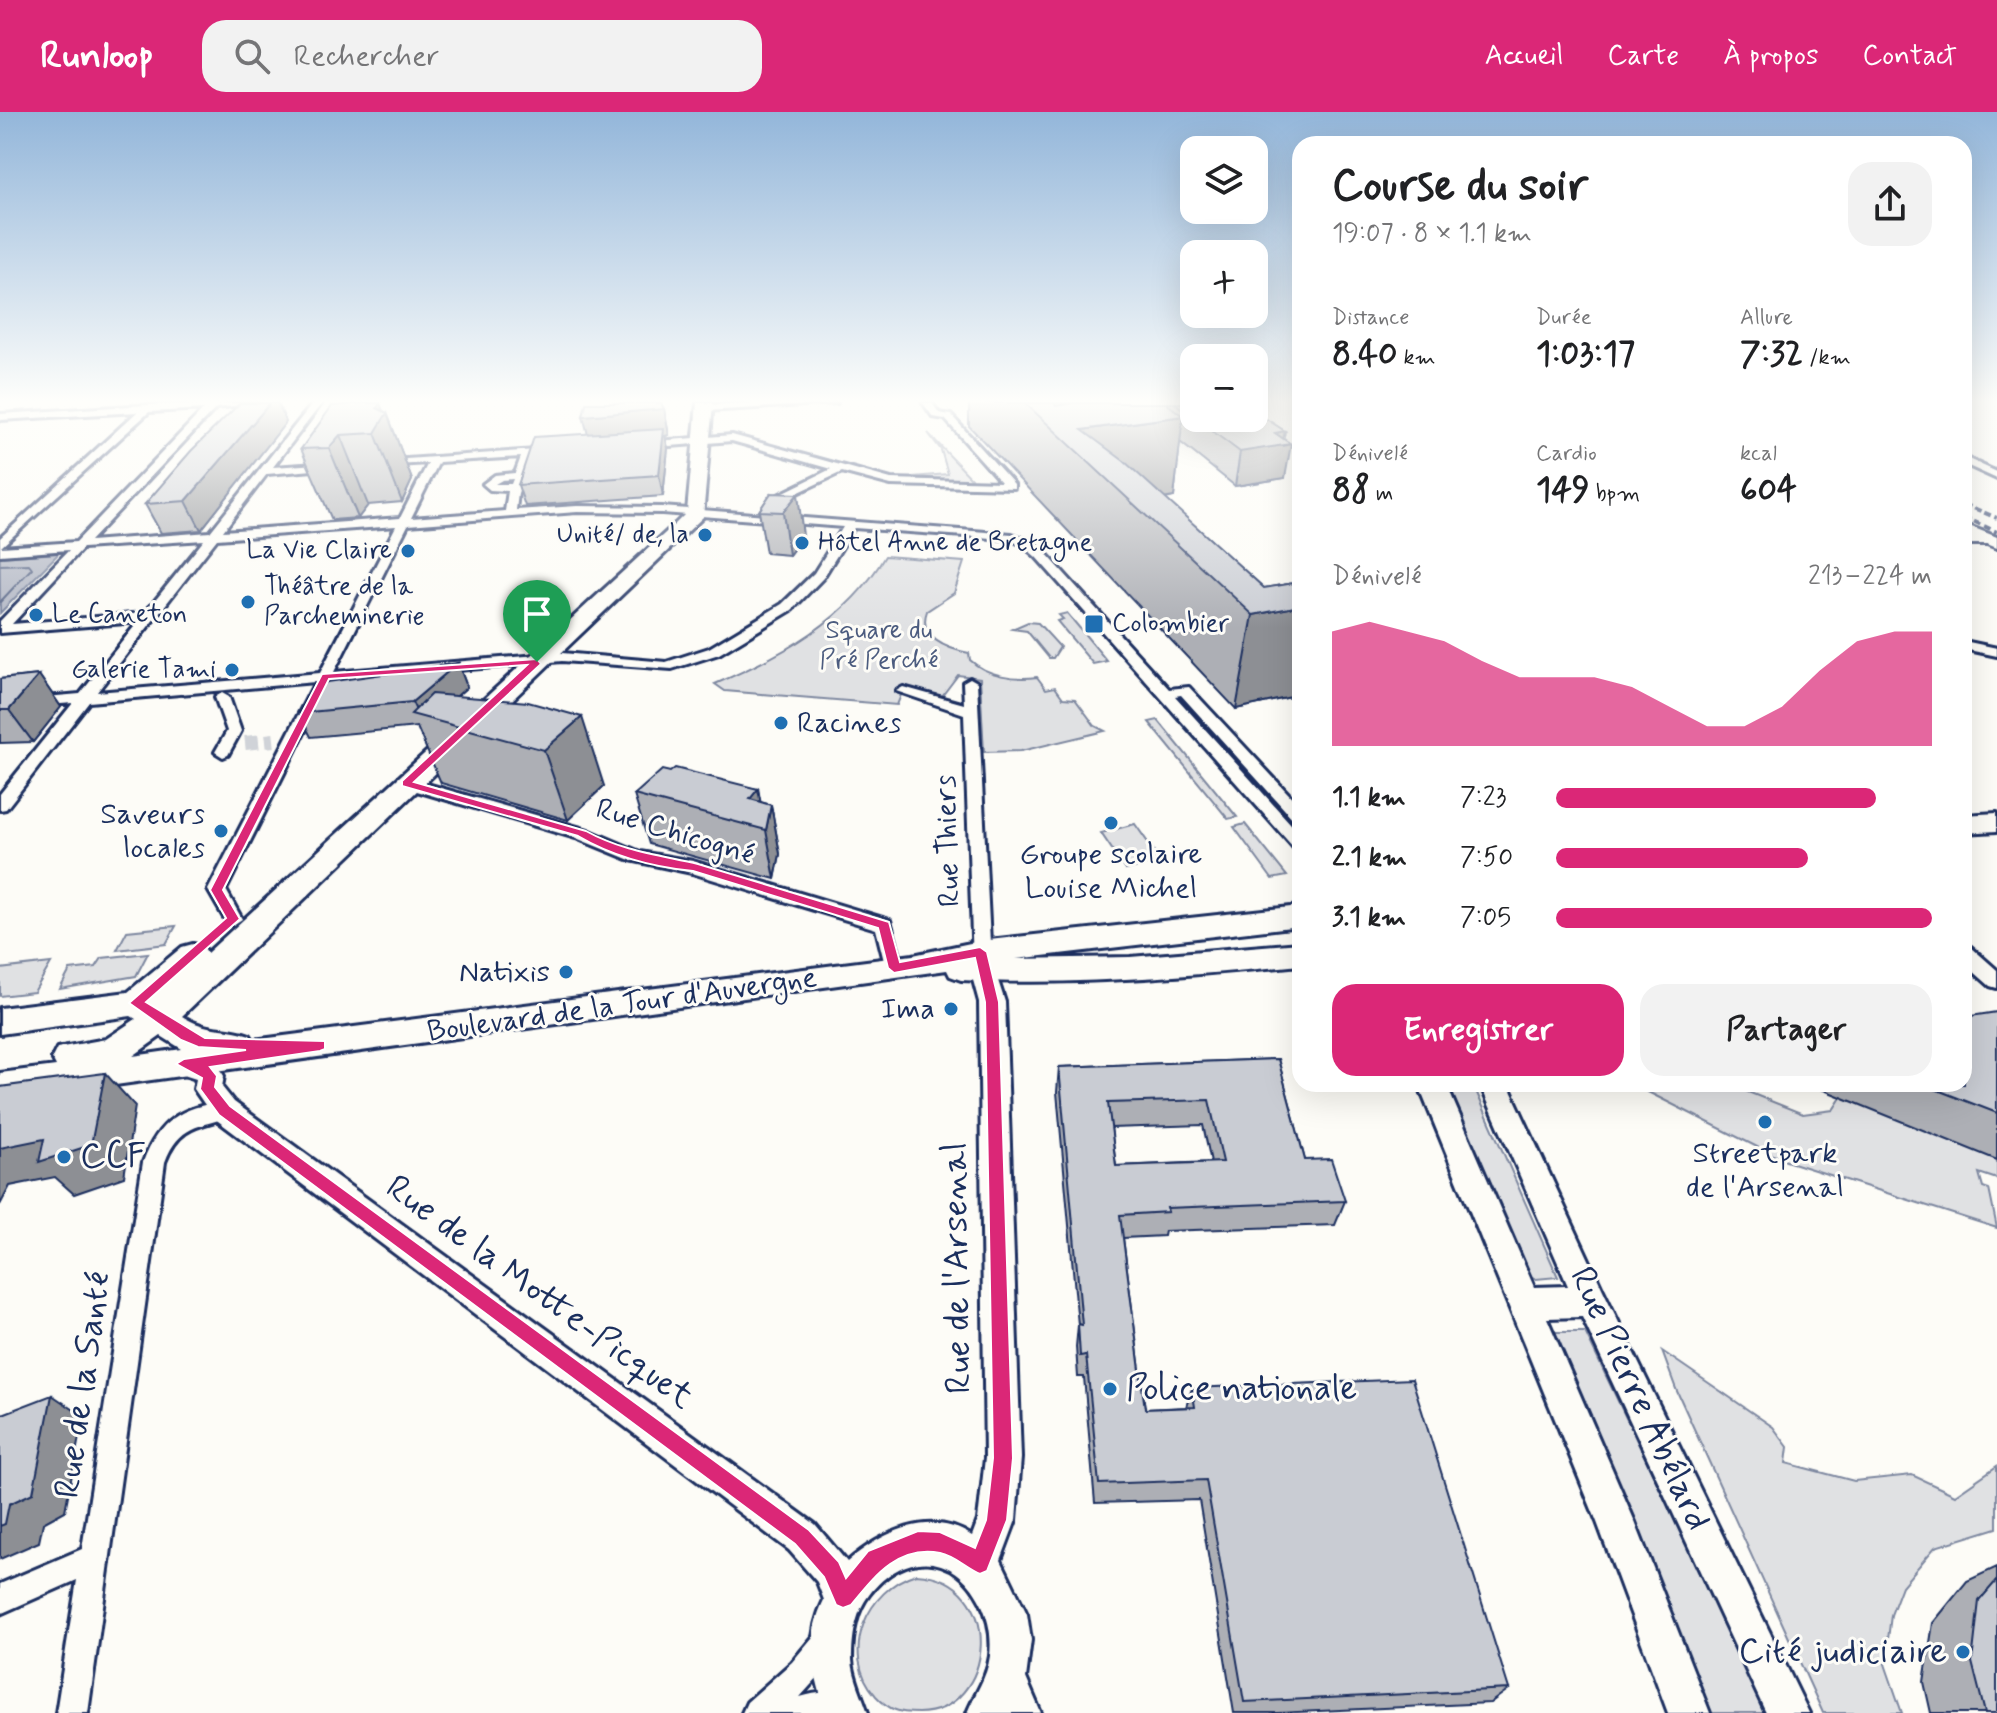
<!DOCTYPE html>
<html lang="fr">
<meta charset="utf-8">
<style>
body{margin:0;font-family:Mynerve,sans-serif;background:#f2f2f2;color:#202124;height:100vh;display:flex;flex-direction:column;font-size:30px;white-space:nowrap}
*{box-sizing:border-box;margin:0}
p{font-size:26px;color:#757577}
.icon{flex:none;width:44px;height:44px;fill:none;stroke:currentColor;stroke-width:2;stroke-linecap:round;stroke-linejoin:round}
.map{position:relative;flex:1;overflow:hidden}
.panel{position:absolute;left:1292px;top:24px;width:680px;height:956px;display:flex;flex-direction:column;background:#fff;border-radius:24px;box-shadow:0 8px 32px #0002}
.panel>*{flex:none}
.tools{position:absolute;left:1180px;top:24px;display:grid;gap:16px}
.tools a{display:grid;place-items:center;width:88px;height:88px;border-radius:16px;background:#fff;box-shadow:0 8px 32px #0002;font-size:40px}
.pin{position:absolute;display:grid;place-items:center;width:68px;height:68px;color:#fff;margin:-82px -34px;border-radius:50% 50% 50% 0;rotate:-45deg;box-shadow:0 0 8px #0007}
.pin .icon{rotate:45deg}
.round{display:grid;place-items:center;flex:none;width:84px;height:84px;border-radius:24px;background:#f2f2f2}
.summary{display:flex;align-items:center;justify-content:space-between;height:136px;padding:0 40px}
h1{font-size:44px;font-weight:700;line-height:60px}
.stats{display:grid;grid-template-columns:repeat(3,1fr);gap:12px;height:136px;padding:8px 40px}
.stats div{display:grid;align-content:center}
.stats b{font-size:34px;font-weight:700}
.stats small{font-size:22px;font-weight:400}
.stats p{font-size:22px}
.chart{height:224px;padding:16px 40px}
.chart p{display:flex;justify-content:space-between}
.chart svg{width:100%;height:144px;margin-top:8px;fill:#db2777;opacity:.7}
.primary-button{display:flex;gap:16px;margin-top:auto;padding:16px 40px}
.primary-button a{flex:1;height:92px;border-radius:24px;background:#db2777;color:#fff;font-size:32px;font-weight:700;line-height:92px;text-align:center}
.primary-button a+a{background:#f2f2f2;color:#202124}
ul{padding:0 40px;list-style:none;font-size:26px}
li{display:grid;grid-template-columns:128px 96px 1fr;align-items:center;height:60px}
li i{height:20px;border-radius:10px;background:#db2777}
header{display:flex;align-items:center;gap:48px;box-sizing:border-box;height:112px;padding:0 40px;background:#db2777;color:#fff}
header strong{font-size:38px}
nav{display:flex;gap:44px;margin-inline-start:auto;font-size:28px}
.search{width:560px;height:72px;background:#f2f2f2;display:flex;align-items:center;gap:20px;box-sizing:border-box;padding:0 28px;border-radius:24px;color:#757577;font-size:30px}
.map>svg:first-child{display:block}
.green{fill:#e0e1e3;stroke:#7e88a0;stroke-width:2}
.water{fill:#b3b8c5;stroke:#76819c;stroke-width:2}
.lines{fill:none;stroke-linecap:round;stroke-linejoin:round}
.shore{stroke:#586687;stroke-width:2}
.minor-tunnel{stroke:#d0d3d8;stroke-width:14;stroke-dasharray:14 7;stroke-linecap:butt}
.minor-casing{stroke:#1b2f5e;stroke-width:6}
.tertiary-casing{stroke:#1b2f5e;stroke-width:6}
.secondary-casing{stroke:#1b2f5e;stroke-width:6}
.primary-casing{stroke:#1b2f5e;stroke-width:6}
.minor{fill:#fdfcf7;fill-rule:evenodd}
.tertiary{fill:#fdfcf7;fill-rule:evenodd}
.secondary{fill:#fdfcf7;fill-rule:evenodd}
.primary{fill:#fdfcf7;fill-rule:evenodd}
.rail{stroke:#1b2f5e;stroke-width:4;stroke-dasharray:7 4;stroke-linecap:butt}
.wall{fill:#adafb5;stroke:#1b2f5e;stroke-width:2;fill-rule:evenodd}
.shaded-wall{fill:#8d8f94;stroke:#1b2f5e;stroke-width:2}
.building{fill:#c9ccd3;stroke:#1b2f5e;stroke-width:2;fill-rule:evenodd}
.route{fill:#db2777;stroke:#fff;stroke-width:2;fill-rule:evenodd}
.poi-dot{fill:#1f6fb2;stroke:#fdfcf7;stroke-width:3}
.labels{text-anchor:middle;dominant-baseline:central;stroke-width:6;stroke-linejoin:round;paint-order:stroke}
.far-poi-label{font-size:26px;fill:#1b2f5e;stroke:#fdfcf7;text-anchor:start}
.far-park-label{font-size:26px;fill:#4c5c7f;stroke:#fdfcf7}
.poi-label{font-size:30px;fill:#1b2f5e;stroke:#fdfcf7;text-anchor:end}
.street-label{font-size:30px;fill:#1b2f5e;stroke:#fdfcf7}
.near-poi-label{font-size:36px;fill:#1b2f5e;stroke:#fdfcf7;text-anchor:start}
.near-street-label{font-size:36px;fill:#1b2f5e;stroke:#fdfcf7}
</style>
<header>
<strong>Runloop</strong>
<div class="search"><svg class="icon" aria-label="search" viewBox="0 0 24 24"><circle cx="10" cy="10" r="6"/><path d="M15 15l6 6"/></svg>Rechercher</div>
<nav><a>Accueil</a><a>Carte</a><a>À propos</a><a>Contact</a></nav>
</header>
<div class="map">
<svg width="1997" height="1601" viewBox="0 0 1997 1601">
<rect width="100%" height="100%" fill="#fdfcf7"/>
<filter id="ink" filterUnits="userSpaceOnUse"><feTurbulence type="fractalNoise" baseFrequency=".0125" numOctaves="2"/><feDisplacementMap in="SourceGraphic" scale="16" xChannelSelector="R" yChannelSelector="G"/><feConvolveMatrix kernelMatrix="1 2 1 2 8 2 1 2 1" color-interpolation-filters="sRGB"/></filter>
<g filter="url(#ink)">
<path class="green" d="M928,321L971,366L969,370L912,365L948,362L941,338Z
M885,444L964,450L954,481L927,499C917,526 948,537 969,541L970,548C987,564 1015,568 1037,565L1046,577L1055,575L1063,586L1075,587L1095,614L1105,619L1021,639L984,640L980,566L958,563L942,584L903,578L897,593L725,579L715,572C781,544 848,508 885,444Z
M1067,501L1107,549L1093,552L1057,509L1063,507L1059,503Z
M1028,510L1038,511L1060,535L1053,546H1049L1027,519L1012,517Z
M1158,608L1237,705L1228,707L1149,610Z
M1135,712L1161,749L1126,758L1101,721Z
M1245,712L1287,764L1272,767L1234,715Z
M176,814L166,832L117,838L127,819Z
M148,841L136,864L60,877L70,858L96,855L102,846Z
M51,851L34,880L0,884V857Z
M1447,972H1473L1558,1165L1536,1167L1527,1162Z
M1632,972H1728L1803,1002L1833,998L1842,984L1997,1047V1067L1979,1061L1983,1075L1989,1077L1997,1116L1783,1048Z
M1552,1220H1585L1767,1601H1709L1644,1429Z
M1662,1239L1773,1315L1788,1335L1786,1351L1854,1369L1912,1363L1955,1383L1997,1354V1416L1935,1435L1902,1474L1891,1503L1885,1552L1902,1601H1823L1676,1277Z
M916,1462C1008,1467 996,1601 918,1601C899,1601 889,1598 876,1584C838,1541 867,1477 916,1462Z"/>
<path class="water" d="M59,441L0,501V445Z"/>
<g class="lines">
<path class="shore" d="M0,453L29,452L32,456L0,490"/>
<path class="minor-tunnel" d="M245,631L274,628"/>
<defs>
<path id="minor" d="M258,291L216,296L90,429L210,420L313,291H322L273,355L332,351L336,352V356L267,362L223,419L400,406L428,351L381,354L377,353V349L551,337L555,338V342L532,344L518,381L516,398L577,394L662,395L1012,422L1029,428L1044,439L1169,577L1189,575L1300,694V709L1294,708L1181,583L1175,584L1300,722V737L1294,736L1036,445L1021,432L1006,427L854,416L823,466L792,498L719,542L672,557L562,549L330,569L226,778L242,807L233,813L227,811L208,778L315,570L89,590L6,697L0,698V682L73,591L0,597V589L80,582L138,510L0,521V509L69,438L0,443V426L137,300L0,308V302L147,293ZM204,297L76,430L1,435L149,300ZM521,345L515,361L495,363L483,372L490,378L508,379L505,399L411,406L439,350ZM513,367L511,372H495L502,368ZM577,400L662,401L843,415L814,461L782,492L709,536L666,550L562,541L334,560L408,413ZM396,414L320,561L97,580L217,427ZM204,428L145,501L12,512L83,436Z
M751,291H837L705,299L700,296L705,293Z
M923,291H932L939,301L951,303L1014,372V376L891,373L842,360L780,389L776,388V384L831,357L732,329L645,336L640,333L645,330L732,323L891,367L1001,370L945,307L933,305Z
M1964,345L1997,360V367L1964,352Z
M1964,424L1993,425L1997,426V432H1964Z
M1964,529L1997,536V544L1964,537Z
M970,566L977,570L991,851L989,856H975L973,851L964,602L896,579L903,575L964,592L963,570Z
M222,581L229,585L241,619L228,643L223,645L215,640L227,619L215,585Z
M406,666L588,718L640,740L693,749L890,808L903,856L901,861H887L876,817L692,761L630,748L576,726L400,674L398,671L400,668Z
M1964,833L1971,835L1997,858V876L1990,874L1964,851Z
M224,989L232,992L235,998L232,1004C199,1015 179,1013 165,1050L88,1601H56L77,1468L0,1502V1472L82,1437L143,1050C159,1008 180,996 224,989Z
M828,1516L839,1520L843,1531L839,1542L800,1585C821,1579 835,1579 856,1588L860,1601H742L747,1590L792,1550L817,1520Z"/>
<path id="tertiary" d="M983,848L992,850L1005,890L1021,1346L1016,1408L1001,1448L1027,1502L1031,1528L1026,1566L1041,1601H967C975,1581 987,1566 990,1544C992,1524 989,1508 981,1491C955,1439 903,1438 869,1483C855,1501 852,1526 852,1548C853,1565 863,1585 868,1601H826C814,1561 804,1528 824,1488L817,1470L789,1438L214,1006L194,977L196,967L174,960L170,952L174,944C191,939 216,948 224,964L222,975L234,990L815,1412L847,1450C880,1421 931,1396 972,1424L978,1408L985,1346L979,890L970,857L974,850Z
M1418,972H1446L1534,1175L1568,1174L1480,972H1508L1603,1178L1809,1601H1766L1582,1205L1547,1206L1635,1410L1710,1601H1668L1597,1410Z"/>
<path id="secondary" d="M1964,412L1997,425V436L1964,423Z"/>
<path id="primary" d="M697,291H713L703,405L182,904C207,920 223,914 250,923L253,928L913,843L980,829L1300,794V814L1016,847L1130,845L1300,831V853C1187,864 1075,874 961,868L950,864L947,858L0,989V961L56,954L52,946L57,936L106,927L136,907L131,904L0,922V896L128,880L182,835L193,832L204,835L207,841L675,412L687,400ZM161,924L182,937L133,944Z
M1997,701V719L1964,721V703Z"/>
</defs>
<use href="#minor" class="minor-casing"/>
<use href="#tertiary" class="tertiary-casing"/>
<use href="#secondary" class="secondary-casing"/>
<use href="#primary" class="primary-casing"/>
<use href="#minor" class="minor"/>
<use href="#tertiary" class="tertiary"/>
<use href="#secondary" class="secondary"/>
<use href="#primary" class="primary"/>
<path class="rail" d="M1964,392L1997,406
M1964,405L1997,420"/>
</g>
<path class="wall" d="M969,291H1194L1283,327L1285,366L1235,374L1180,330L1174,385L1165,387L1264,476L1300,470V583L1236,597L969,314Z
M664,297L669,323L665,324L668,336L663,384L525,394L518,373Z
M383,299L387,301L412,368L402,390L368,393L358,406L332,408L301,337Z
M286,310L201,418L161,421L145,392Z
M771,381L803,424L789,443L766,441L759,399Z
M458,551L467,575L457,584L604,674L568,708L441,671L417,615L311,625L299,601Z
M39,563L61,595L33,630L0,631V567Z
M670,660L758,677L760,690L771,693L780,742L775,767L649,732L634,683Z
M1997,900V1048L1809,972H1964Z
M1278,947L1305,1048L1345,1089L1335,1113L1165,1119L1164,1124L1123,1126L1145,1297L1186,1295L1192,1276L1509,1577L1490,1591L1276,1601H1234L1199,1388L1095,1391L1084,1265H1078L1076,1235L1078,1213L1057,980L1059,955ZM1203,1013L1211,1050L1116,1054L1111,1016Z
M1997,1455V1601H1931L1924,1570L1933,1511L1967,1469Z"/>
<path class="shaded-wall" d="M270,291H278L286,310L201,418L186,389Z
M380,291L385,304L387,301L412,368L402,390L375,321L377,296Z
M664,297L669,323L665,324L668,336L663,384L659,363L590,330L583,304Z
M1183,304L1174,385L1133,392L1082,318Z
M1285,319L1282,334L1291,332L1285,366L1235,374L1240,340L1275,321Z
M340,323L368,393L358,406L329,336Z
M798,382L803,424L789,443L783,400Z
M1300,494V583L1236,597L1253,503Z
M458,551L467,575L431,607L418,603L412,590Z
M39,563L61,595L33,630L9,598Z
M582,605L604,674L568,708L544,638Z
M758,677L766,718L750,687Z
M771,693L780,742L775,767L766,718Z
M105,961L135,994L124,1065L74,1082L55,1065L10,1074L0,1093V1036Z
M52,1283L83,1304L65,1399L43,1411L39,1430L0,1447V1414Z"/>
<path class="building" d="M240,291H270L186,389L145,392L191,339Z
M365,291H380L377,296L387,301L375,321L340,323L329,336L301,337L332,294Z
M586,291H661L664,297L583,304Z
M1025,291H1054L1056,294L1073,291H1166L1183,304L1082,318L1124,349L1264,476L1300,470V494L1253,503Z
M1175,291H1194V306Z
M1254,299L1285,319L1275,321L1291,332L1240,340L1195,306H1254Z
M664,317L659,363L518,373L534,325Z
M771,381L798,382L783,400L759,399Z
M458,551L412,590L299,601L314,572Z
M39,563L9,598H0V567Z
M431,582L528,590L582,605L544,638L411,602Z
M675,656L758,677L750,687L771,693L766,718L634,683L662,658L670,660Z
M1997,900V1001L1922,972H1964V905Z
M1278,947L1305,1048L1331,1047L1345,1089L1167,1096L1168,1100L1120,1103L1145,1297L1195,1295L1192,1276L1412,1267L1509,1577L1244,1590L1206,1368L1099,1372L1086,1243L1080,1244L1078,1212L1082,1213L1059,955ZM1209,988L1223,1050L1116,1054L1108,991Z
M105,961L91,1033L39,1050L44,1027L0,1036V975Z
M52,1283L33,1381L9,1392L5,1412L0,1414V1303Z
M1997,1468V1601H1985L1972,1550L1979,1489Z"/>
</g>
<linearGradient id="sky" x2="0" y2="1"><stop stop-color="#93b6da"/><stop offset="0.56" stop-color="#fefefb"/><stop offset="1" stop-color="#fefefb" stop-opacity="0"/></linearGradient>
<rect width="1997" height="516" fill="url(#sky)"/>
<path class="route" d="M537,547L541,552L414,670L586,719C622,739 659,743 698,752L889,810L900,850L980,835L987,840L999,890L1013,1346L1007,1408L987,1459L980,1462C966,1456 955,1444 940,1441C898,1433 874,1465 851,1493L843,1496L836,1493L824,1465L795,1432L219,1003L200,977L202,966L176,952L184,947L246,938L198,935L181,928L129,891L226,806L210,778L322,562ZM527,553L402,669V674L578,724C612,744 653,755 693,759L878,816L888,856L894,861L975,846L985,890L993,1346L986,1408L975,1436L940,1420L918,1419L868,1439L846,1466L839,1450L809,1418L230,994L215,975L217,964L210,955L320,939L325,937V929L205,926L146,890L240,807L223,778L329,567Z"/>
<g class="poi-dot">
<circle cx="705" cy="423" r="8"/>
<circle cx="802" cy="431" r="8"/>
<circle cx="408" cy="439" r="8"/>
<circle cx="248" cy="490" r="8"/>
<circle cx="36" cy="503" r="8"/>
<rect x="1084" y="502" width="20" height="20" rx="4"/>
<circle cx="232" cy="558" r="8"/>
<circle cx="781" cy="611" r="8"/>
<circle cx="1111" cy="711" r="8"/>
<circle cx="221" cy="719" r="8"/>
<circle cx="566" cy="860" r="8"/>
<circle cx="951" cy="897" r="8"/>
<circle cx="1765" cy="1010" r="8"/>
<circle cx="64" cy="1045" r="8"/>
<circle cx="1110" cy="1277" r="8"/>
<circle cx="1963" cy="1540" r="8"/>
</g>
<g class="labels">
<g class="far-poi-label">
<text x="689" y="423" text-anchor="end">Unité/ de, la</text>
<text x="818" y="431">Hôtel Anne de Bretagne</text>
<text x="392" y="439" text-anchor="end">La Vie Claire</text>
<text x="264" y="475">Théâtre de la<tspan x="264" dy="30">Parcheminerie</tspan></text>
<text x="52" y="503">Le Caneton</text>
<text x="1112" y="512">Colombier</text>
<text x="216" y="558" text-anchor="end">Galerie Tami</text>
</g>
<g class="far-park-label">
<text x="879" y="519">Square du<tspan x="879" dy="30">Pré Perché</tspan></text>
</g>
<g class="poi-label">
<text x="797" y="611" text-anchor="start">Racines</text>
<text x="205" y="702">Saveurs<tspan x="205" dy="34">locales</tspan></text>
<text x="1111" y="742" text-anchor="middle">Groupe scolaire<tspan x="1111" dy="34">Louise Michel</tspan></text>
<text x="550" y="860">Natixis</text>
<text x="935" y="897">Ima</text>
<text x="1765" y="1041" text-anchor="middle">Streetpark<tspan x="1765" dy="34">de l'Arsenal</tspan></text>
</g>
<g class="street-label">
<text transform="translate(675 720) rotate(17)">Rue Chicogné</text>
<text transform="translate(948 729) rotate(-92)">Rue Thiers</text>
<text transform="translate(622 893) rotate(-8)">Boulevard de la Tour d'Auvergne</text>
</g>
<g class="near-poi-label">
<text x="80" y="1045">CCF</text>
<text x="1126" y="1277">Police nationale</text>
<text x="1947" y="1540" text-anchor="end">Cité judiciaire</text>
</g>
<g class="near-street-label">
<text transform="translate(958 1156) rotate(-91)">Rue de l'Arsenal</text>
<text transform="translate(539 1181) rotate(36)">Rue de la Motte-Picquet</text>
<text transform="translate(84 1273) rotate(-82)">Rue de la Santé</text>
<text transform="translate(1639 1287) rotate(65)">Rue Pierre Abélard</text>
</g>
</g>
</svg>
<div class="tools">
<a><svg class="icon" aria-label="layers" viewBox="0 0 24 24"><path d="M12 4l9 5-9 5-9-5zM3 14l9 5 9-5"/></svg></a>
<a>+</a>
<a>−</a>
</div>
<div class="pin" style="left:537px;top:550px;background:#1e9e55"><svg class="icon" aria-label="arrive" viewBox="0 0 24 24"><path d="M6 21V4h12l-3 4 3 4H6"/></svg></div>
<section class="panel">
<div class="summary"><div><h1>Course du soir</h1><p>19:07 · 8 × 1.1 km</p></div><a class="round"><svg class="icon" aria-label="share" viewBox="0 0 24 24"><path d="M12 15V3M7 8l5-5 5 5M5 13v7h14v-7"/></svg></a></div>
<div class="stats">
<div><p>Distance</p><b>8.40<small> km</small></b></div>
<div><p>Durée</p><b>1:03:17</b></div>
<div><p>Allure</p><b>7:32<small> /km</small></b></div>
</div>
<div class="stats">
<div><p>Dénivelé</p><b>88<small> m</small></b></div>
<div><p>Cardio</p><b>149<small> bpm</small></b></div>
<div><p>kcal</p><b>604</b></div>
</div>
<div class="chart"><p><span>Dénivelé</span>213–224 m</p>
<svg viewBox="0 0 160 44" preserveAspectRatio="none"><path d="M0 44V9L10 6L20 9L30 12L40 18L50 23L60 23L70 23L80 26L90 32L100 38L110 38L120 32L130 21L140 12L150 9L160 9V44z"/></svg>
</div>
<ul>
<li><b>1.1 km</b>7:23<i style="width:85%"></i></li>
<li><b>2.1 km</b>7:50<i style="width:67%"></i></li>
<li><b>3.1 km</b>7:05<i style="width:100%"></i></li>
</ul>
<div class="primary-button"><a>Enregistrer</a><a>Partager</a></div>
</section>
</div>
